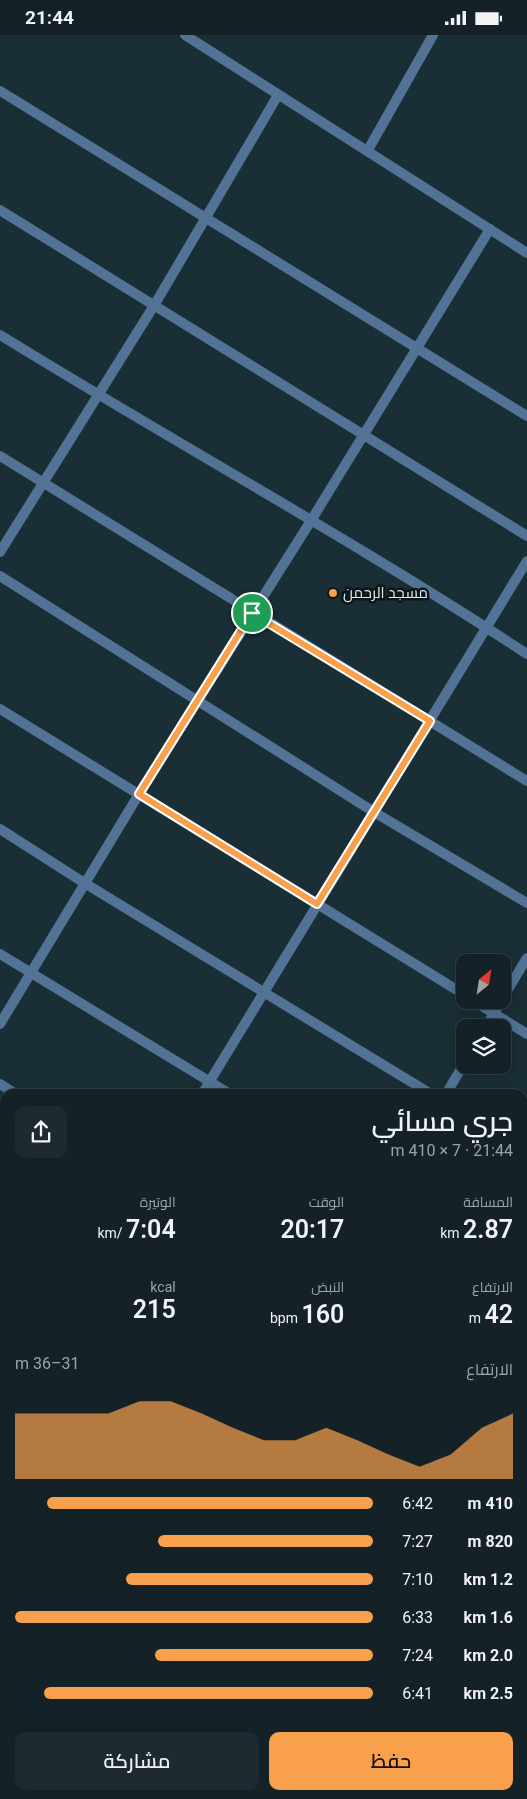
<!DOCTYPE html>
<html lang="ar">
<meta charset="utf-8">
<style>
body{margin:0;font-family:Roboto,Cairo,sans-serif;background:#1d2a30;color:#f1f3f6;direction:rtl;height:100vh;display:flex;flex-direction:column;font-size:19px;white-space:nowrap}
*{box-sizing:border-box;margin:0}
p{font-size:16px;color:#9da4a8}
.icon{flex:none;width:28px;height:28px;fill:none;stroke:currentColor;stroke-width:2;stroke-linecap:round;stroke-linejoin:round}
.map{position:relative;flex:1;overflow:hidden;direction:ltr}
.sheet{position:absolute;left:0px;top:1054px;width:528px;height:711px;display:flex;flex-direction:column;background:#142228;border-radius:15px 15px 0 0;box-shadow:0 2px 12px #0003,0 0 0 1px #333f45;direction:rtl}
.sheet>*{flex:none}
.needle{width:32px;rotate:30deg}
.buttons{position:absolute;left:456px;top:919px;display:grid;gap:10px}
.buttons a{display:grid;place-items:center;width:55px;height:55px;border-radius:10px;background:#142228;box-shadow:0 2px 12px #0003,0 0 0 1px #333f45;font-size:25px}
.pin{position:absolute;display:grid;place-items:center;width:42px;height:42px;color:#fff;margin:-21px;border:2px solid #fff;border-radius:50%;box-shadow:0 1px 5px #0007}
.round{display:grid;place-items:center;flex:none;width:52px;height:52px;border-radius:10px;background:#1d2a30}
.summary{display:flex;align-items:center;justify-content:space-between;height:85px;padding:0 15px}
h1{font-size:28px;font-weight:600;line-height:38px}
.stats{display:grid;grid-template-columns:repeat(3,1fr);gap:8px;height:85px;padding:5px 15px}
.stats div{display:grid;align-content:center}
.stats b{font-size:25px;font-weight:600}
.stats small{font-size:14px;font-weight:400}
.stats p{font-size:14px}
.chart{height:140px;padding:10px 15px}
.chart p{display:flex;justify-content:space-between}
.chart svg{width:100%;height:90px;margin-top:5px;fill:#f8a04b;opacity:.7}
.action{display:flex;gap:10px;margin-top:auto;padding:10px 15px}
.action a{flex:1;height:58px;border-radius:10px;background:#f8a04b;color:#111;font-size:20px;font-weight:600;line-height:58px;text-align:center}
.action a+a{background:#1d2a30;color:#f1f3f6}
ul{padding:0 15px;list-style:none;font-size:16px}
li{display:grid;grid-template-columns:80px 60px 1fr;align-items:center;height:38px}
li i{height:12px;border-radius:6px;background:#f8a04b}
.status{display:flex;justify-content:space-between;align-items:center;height:35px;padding:0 25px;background:#142228;direction:ltr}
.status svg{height:14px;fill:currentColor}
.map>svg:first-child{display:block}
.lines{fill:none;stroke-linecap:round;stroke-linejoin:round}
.minor{stroke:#527395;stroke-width:10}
.tertiary{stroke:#527395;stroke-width:10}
.route-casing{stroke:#fff;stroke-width:10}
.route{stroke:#f8a04b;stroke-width:6}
.poi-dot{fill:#f8a04b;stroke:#0c1518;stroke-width:2}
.labels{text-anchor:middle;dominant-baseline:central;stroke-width:5;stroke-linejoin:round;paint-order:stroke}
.poi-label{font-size:15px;fill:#e2eef2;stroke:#0c1518;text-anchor:start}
</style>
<div class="status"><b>21:44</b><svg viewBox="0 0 49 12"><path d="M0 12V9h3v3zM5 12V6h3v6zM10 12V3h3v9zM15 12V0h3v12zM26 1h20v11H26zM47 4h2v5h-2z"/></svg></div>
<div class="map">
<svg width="527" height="1764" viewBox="0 0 527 1764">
<rect width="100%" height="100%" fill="#1a2e35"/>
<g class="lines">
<path class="minor" d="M0,56L527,381
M368,115L433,0
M0,175L527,501
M0,300C175,408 355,506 527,619
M0,421L527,746
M0,517L155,269L278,60
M0,541L374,777L527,868
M0,674L465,960
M0,794L86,849L431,1059
M0,919L230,1059
M502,964L527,923
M472,965L527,999
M0,989L139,759L312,484L490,194
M486,992L502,965
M0,1049L16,1059
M202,1059L527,526
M446,1059L465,1027
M522,1115L527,1118
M0,1173L5,1176
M522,1238L527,1241
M0,1296L5,1299
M522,1368L527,1370
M0,1377L5,1369
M0,1415L5,1418
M522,1497L527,1499
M0,1536L5,1539
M0,1581L5,1573
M0,1608L5,1612
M522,1616L527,1619
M0,1722L5,1714
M522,1737L527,1740
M0,1743L5,1746
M27,1760L33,1764
M250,1760L257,1764
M363,1760L369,1764"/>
<path class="tertiary" d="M185,0L527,218
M522,1385L527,1378
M286,1764L288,1760"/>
</g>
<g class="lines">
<defs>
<path id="route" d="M252,578L430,686L317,869L139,759Z"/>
</defs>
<use href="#route" class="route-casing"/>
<use href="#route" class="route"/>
</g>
<circle class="poi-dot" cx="333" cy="558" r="5"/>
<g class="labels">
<g class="poi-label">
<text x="343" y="558">مسجد الرحمن</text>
</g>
</g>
</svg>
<div class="buttons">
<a><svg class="needle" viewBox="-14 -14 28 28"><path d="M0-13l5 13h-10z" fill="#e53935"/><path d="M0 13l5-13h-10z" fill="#9da4a8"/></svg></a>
<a><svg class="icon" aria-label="layers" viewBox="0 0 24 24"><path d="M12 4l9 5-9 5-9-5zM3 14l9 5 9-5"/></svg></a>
</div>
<div class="pin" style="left:252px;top:578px;background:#1e9e55"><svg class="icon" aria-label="arrive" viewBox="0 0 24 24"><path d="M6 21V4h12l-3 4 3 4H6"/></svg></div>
<section class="sheet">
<div class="summary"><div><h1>جري مسائي</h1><p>21:44 · 7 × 410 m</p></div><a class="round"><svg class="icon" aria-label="share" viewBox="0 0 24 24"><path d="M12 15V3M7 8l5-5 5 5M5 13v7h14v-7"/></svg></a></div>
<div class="stats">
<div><p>المسافة</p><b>2.87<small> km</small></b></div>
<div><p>الوقت</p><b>20:17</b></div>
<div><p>الوتيرة</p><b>7:04<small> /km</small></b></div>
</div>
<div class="stats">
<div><p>الارتفاع</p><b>42<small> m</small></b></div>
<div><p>النبض</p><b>160<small> bpm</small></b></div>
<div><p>kcal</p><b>215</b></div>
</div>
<div class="chart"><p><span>الارتفاع</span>31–36 m</p>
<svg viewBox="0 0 160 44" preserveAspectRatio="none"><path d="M0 44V12L10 12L20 12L30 12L40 6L50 6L60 12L70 19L80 25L90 25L100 19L110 25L120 32L130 38L140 32L150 19L160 12V44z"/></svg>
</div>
<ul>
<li><b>410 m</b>6:42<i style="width:91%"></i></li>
<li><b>820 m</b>7:27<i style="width:60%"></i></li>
<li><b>1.2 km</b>7:10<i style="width:69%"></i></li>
<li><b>1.6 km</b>6:33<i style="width:100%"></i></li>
<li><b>2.0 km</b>7:24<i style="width:61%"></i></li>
<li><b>2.5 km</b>6:41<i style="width:92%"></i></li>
</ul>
<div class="action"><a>حفظ</a><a>مشاركة</a></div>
</section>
</div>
